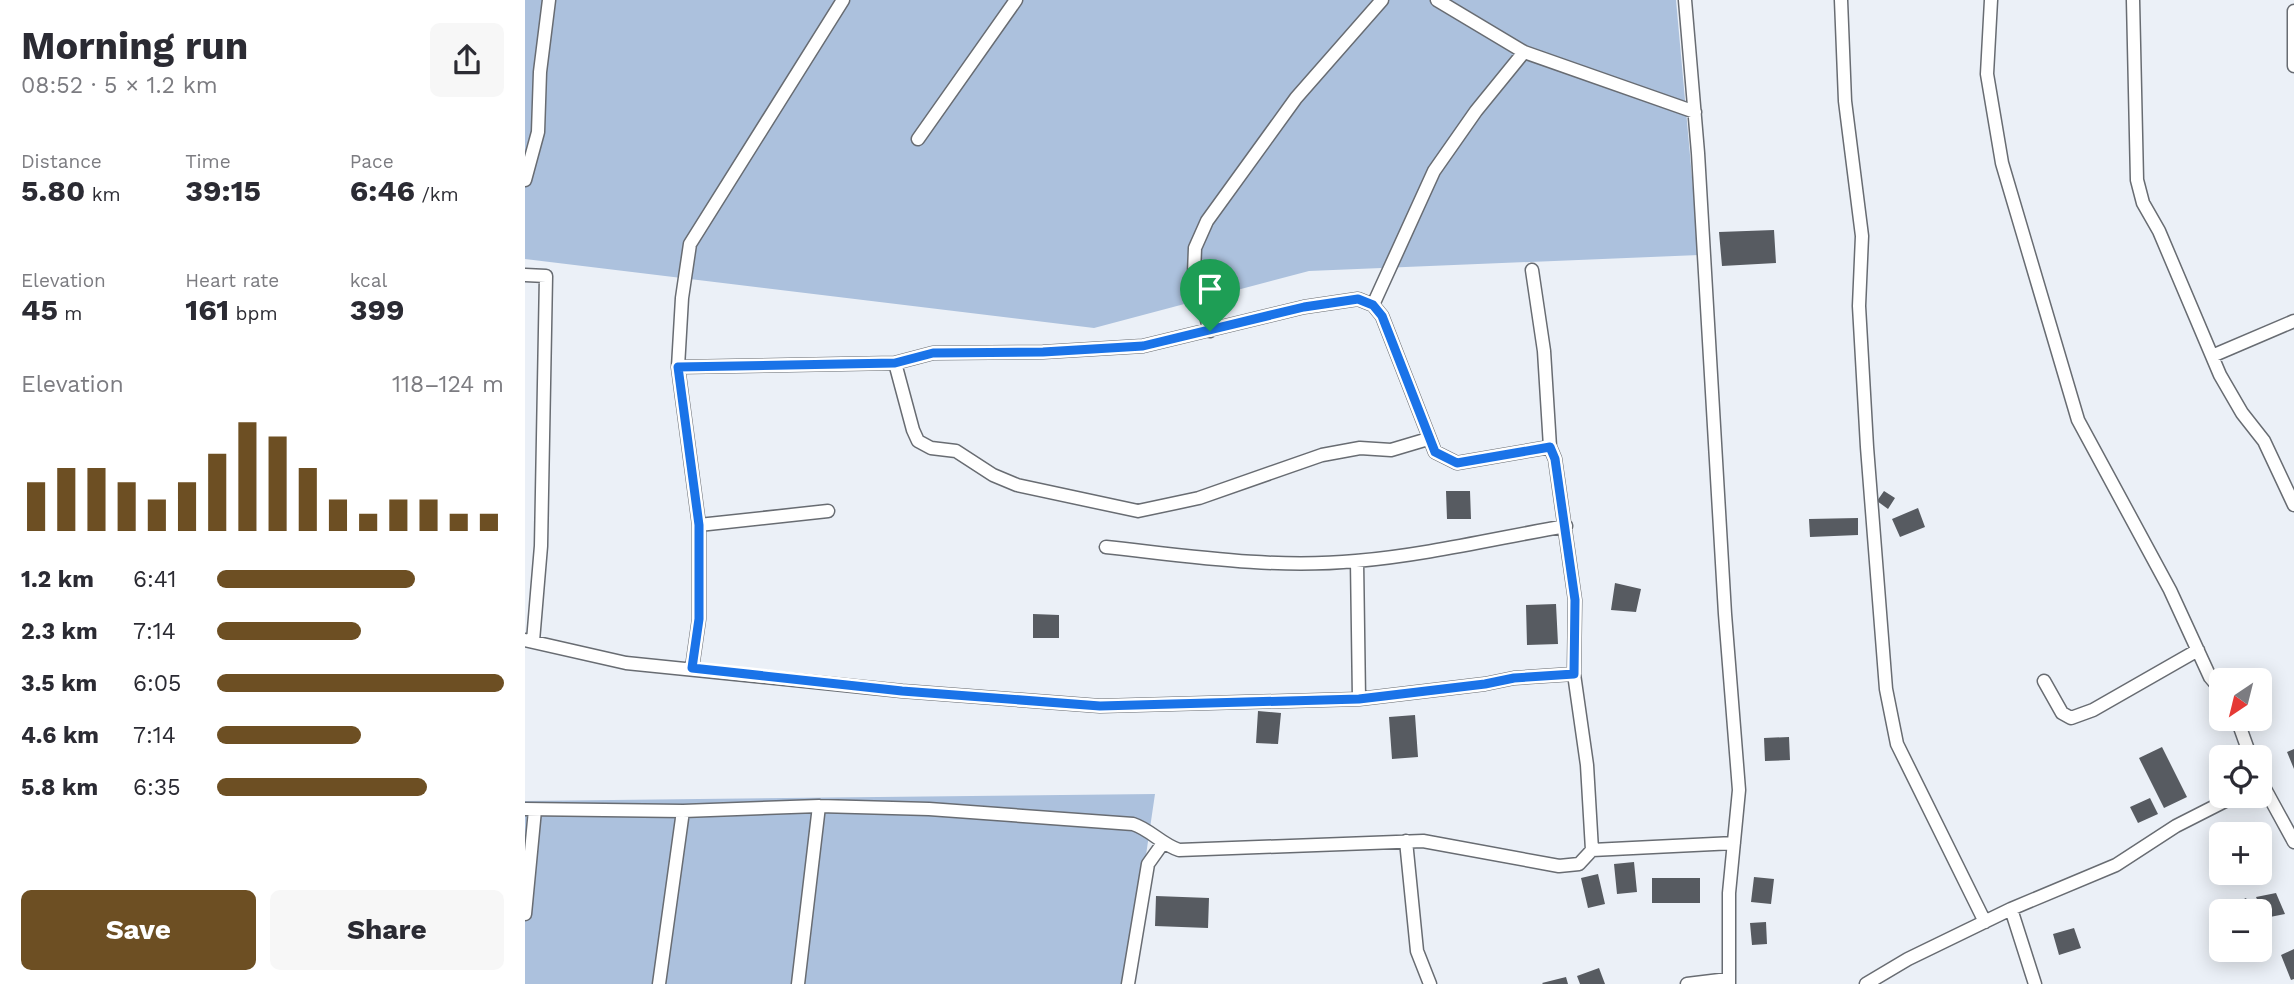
<!DOCTYPE html>
<meta charset="utf-8">
<style>
body{margin:0;font-family:"Work Sans",sans-serif;background:#f7f7f7;color:#2b2b33;height:100vh;display:flex;flex-direction:column;font-size:26px;white-space:nowrap}
*{box-sizing:border-box;margin:0}
p{font-size:23px;color:#7c7c81}
.icon{flex:none;width:38px;height:38px;fill:none;stroke:currentColor;stroke-width:2;stroke-linecap:round;stroke-linejoin:round}
.map{position:relative;flex:1;overflow:hidden}
.panel{display:flex;flex-direction:column;background:#fff;width:525px}
.panel>*{flex:none}
.needle{width:46px;rotate:215deg}
.fabs{position:absolute;left:1684px;top:668px;display:grid;gap:14px}
.fabs a{display:grid;place-items:center;width:63px;height:63px;border-radius:10px;background:#fff;box-shadow:0 4px 18px #0003;font-size:35px}
.pin{position:absolute;display:grid;place-items:center;width:60px;height:60px;color:#fff;margin:-72px -30px;border-radius:50% 50% 50% 0;rotate:-45deg;box-shadow:0 0 7px #0007}
.pin .icon{rotate:45deg}
.round{display:grid;place-items:center;flex:none;width:74px;height:74px;border-radius:10px;background:#f7f7f7}
.head{display:flex;align-items:center;justify-content:space-between;height:119px;padding:0 21px}
h1{font-size:38px;font-weight:700;line-height:52px}
.metrics{display:grid;grid-template-columns:repeat(3,1fr);gap:10px;height:119px;padding:7px 21px}
.metrics div{display:grid;align-content:center}
.metrics b{font-size:30px;font-weight:700}
.metrics small{font-size:19px;font-weight:400}
.metrics p{font-size:19px}
.chart{height:196px;padding:14px 21px}
.chart p{display:flex;justify-content:space-between}
.chart svg{width:100%;height:126px;margin-top:7px;stroke:#6d4f23;stroke-width:6}
.cta{display:flex;gap:14px;margin-top:auto;padding:14px 21px}
.cta a{flex:1;height:80px;border-radius:10px;background:#6d4f23;color:#fff;font-size:28px;font-weight:700;line-height:80px;text-align:center}
.cta a+a{background:#f7f7f7;color:#2b2b33}
ul{padding:0 21px;list-style:none;font-size:23px}
li{display:grid;grid-template-columns:112px 84px 1fr;align-items:center;height:52px}
li i{height:18px;border-radius:9px;background:#6d4f23}
main{display:flex;flex:1;min-height:0}
.map>svg:first-child{display:block}
.forest{fill:#acc1dd}
.building{fill:#575b61}
.lines{fill:none;stroke-linecap:round;stroke-linejoin:round}
.minor-casing{stroke:#686c72;stroke-width:15}
.minor{stroke:#fff;stroke-width:12}
.route-casing{stroke:#fff;stroke-width:14}
.route{stroke:#1a73e8;stroke-width:9}
</style>
<main>
<section class="panel">
<div class="head"><div><h1>Morning run</h1><p>08:52 · 5 × 1.2 km</p></div><a class="round"><svg class="icon" aria-label="share" viewBox="0 0 24 24"><path d="M12 15V3M7 8l5-5 5 5M5 13v7h14v-7"/></svg></a></div>
<div class="metrics">
<div><p>Distance</p><b>5.80<small> km</small></b></div>
<div><p>Time</p><b>39:15</b></div>
<div><p>Pace</p><b>6:46<small> /km</small></b></div>
</div>
<div class="metrics">
<div><p>Elevation</p><b>45<small> m</small></b></div>
<div><p>Heart rate</p><b>161<small> bpm</small></b></div>
<div><p>kcal</p><b>399</b></div>
</div>
<div class="chart"><p><span>Elevation</span>118–124 m</p>
<svg viewBox="0 0 160 44" preserveAspectRatio="none"><path d="M5 44V27M15 44V22M25 44V22M35 44V27M45 44V33M55 44V27M65 44V17M75 44V6M85 44V11M95 44V22M105 44V33M115 44V38M125 44V33M135 44V33M145 44V38M155 44V38"/></svg>
</div>
<ul>
<li><b>1.2 km</b>6:41<i style="width:69%"></i></li>
<li><b>2.3 km</b>7:14<i style="width:50%"></i></li>
<li><b>3.5 km</b>6:05<i style="width:100%"></i></li>
<li><b>4.6 km</b>7:14<i style="width:50%"></i></li>
<li><b>5.8 km</b>6:35<i style="width:73%"></i></li>
</ul>
<div class="cta"><a>Save</a><a>Share</a></div>
</section>
<div class="map">
<svg width="1769" height="984" viewBox="0 0 1769 984">
<rect width="100%" height="100%" fill="#ebf0f7"/>
<path class="forest" d="M0,0H1151L1174,255L784,271L569,328L0,259Z
M630,794L602,984H0V801Z"/>
<path class="building" d="M1249,230L1251,263L1197,266L1194,232Z
M921,491H945L946,519H922Z
M1359,491L1370,498L1363,509L1352,501Z
M1393,508L1400,527L1375,537L1367,519Z
M1333,518V535L1285,537L1284,519Z
M1090,583L1116,589L1111,612L1086,610Z
M1031,604L1033,644L1002,645L1001,605Z
M508,614L534,615V638H508Z
M733,711L756,713L753,744L731,743Z
M890,715L893,757L867,759L864,717Z
M1264,737L1265,760L1240,761L1239,738Z
M1637,747L1662,797L1639,808L1614,758Z
M1723,749L1725,758H1705L1704,752Z
M1769,749V769L1762,752Z
M1625,798L1633,814L1613,823L1605,807Z
M1109,862L1112,892L1092,894L1089,864Z
M1073,874L1080,904L1063,908L1056,878Z
M1229,877L1249,879L1246,904L1226,902Z
M1127,878H1175V903H1127Z
M1751,893L1760,914L1740,918L1731,897Z
M631,896L684,898L683,928L630,926Z
M1721,898L1728,912H1705L1703,907Z
M1241,922L1242,944L1227,945L1225,923Z
M1549,928L1556,948L1534,955L1528,934Z
M1769,949V979L1766,980L1756,955Z
M1074,968L1080,984H1055L1052,976Z
M1041,977L1043,984H1018L1017,983Z"/>
<g class="lines">
<defs>
<path id="minor" d="M912,0L999,52L1170,112
M1160,0L1173,153L1200,614L1214,790L1204,893V984
M1316,0L1320,101L1337,236L1334,306L1342,447L1361,689L1372,744L1460,922
M1466,0L1462,74L1477,163L1553,420L1645,590L1685,677L1696,690
M1608,0L1612,180L1618,203L1634,231L1695,375L1717,413L1739,441L1769,505
M1769,11V66
M393,139L491,0
M0,180L13,132L15,72L24,0
M1007,270L1019,351L1025,447L1030,459L1050,600L1049,674
M0,275L21,276L16,546L8,641
M848,305L909,171L951,111L999,52
M685,331L669,274L670,248L682,221L771,98L857,0
M1687,356L1769,321
M370,363L388,430L393,441L406,448L431,451L468,475L492,485L613,511L674,498L797,455L835,448L866,450L903,439
M153,367L370,363L408,353L518,352L618,346L779,307L833,299L848,305L857,316L910,452L932,463L1025,447
M174,525L303,511
M581,547C664,556 747,569 831,561C901,555 972,538 1041,526
M832,561L834,699
M0,640L101,663L377,691L575,706L834,699L960,684L989,678L1049,674L1062,765L1067,850
M167,668L174,619V525L153,367L157,298L165,244L318,0
M1519,681L1537,713L1546,718L1568,710L1673,650
M1712,719L1726,758
M1734,778L1769,842
M0,809L158,811L294,806L404,809L608,824C626,830 636,844 654,850L898,841L1034,866L1054,864L1067,850L1209,843
M881,841L892,951L905,984
M1486,909L1510,984
M0,914L10,810
M134,984L158,811
M273,984L294,806
M603,984L623,864L638,843
M1162,984L1203,979
M1341,984L1383,959L1486,909L1591,865L1651,826L1710,796"/>
</defs>
<use href="#minor" class="minor-casing"/>
<use href="#minor" class="minor"/>
</g>
<g class="lines">
<defs>
<path id="route" d="M833,299L848,305L857,316L910,452L932,463L1025,447L1030,459L1050,600L1049,674L989,678L960,684L834,699L575,706L377,691L167,668L174,619V525L153,367L370,363L408,353L518,352L618,346L779,307Z"/>
</defs>
<use href="#route" class="route-casing"/>
<use href="#route" class="route"/>
</g>
</svg>
<div class="fabs">
<a><svg class="needle" viewBox="-14 -14 28 28"><path d="M0-13l5 13h-10z" fill="#e53935"/><path d="M0 13l5-13h-10z" fill="#7c7c81"/></svg></a>
<a><svg class="icon" aria-label="locate" viewBox="0 0 24 24"><circle cx="12" cy="12" r="6"/><path d="M12 2v4M12 18v4M2 12h4M18 12h4"/></svg></a>
<a>+</a>
<a>−</a>
</div>
<div class="pin" style="left:685px;top:331px;background:#1e9e55"><svg class="icon" aria-label="arrive" viewBox="0 0 24 24"><path d="M6 21V4h12l-3 4 3 4H6"/></svg></div>
</div>
</main>
